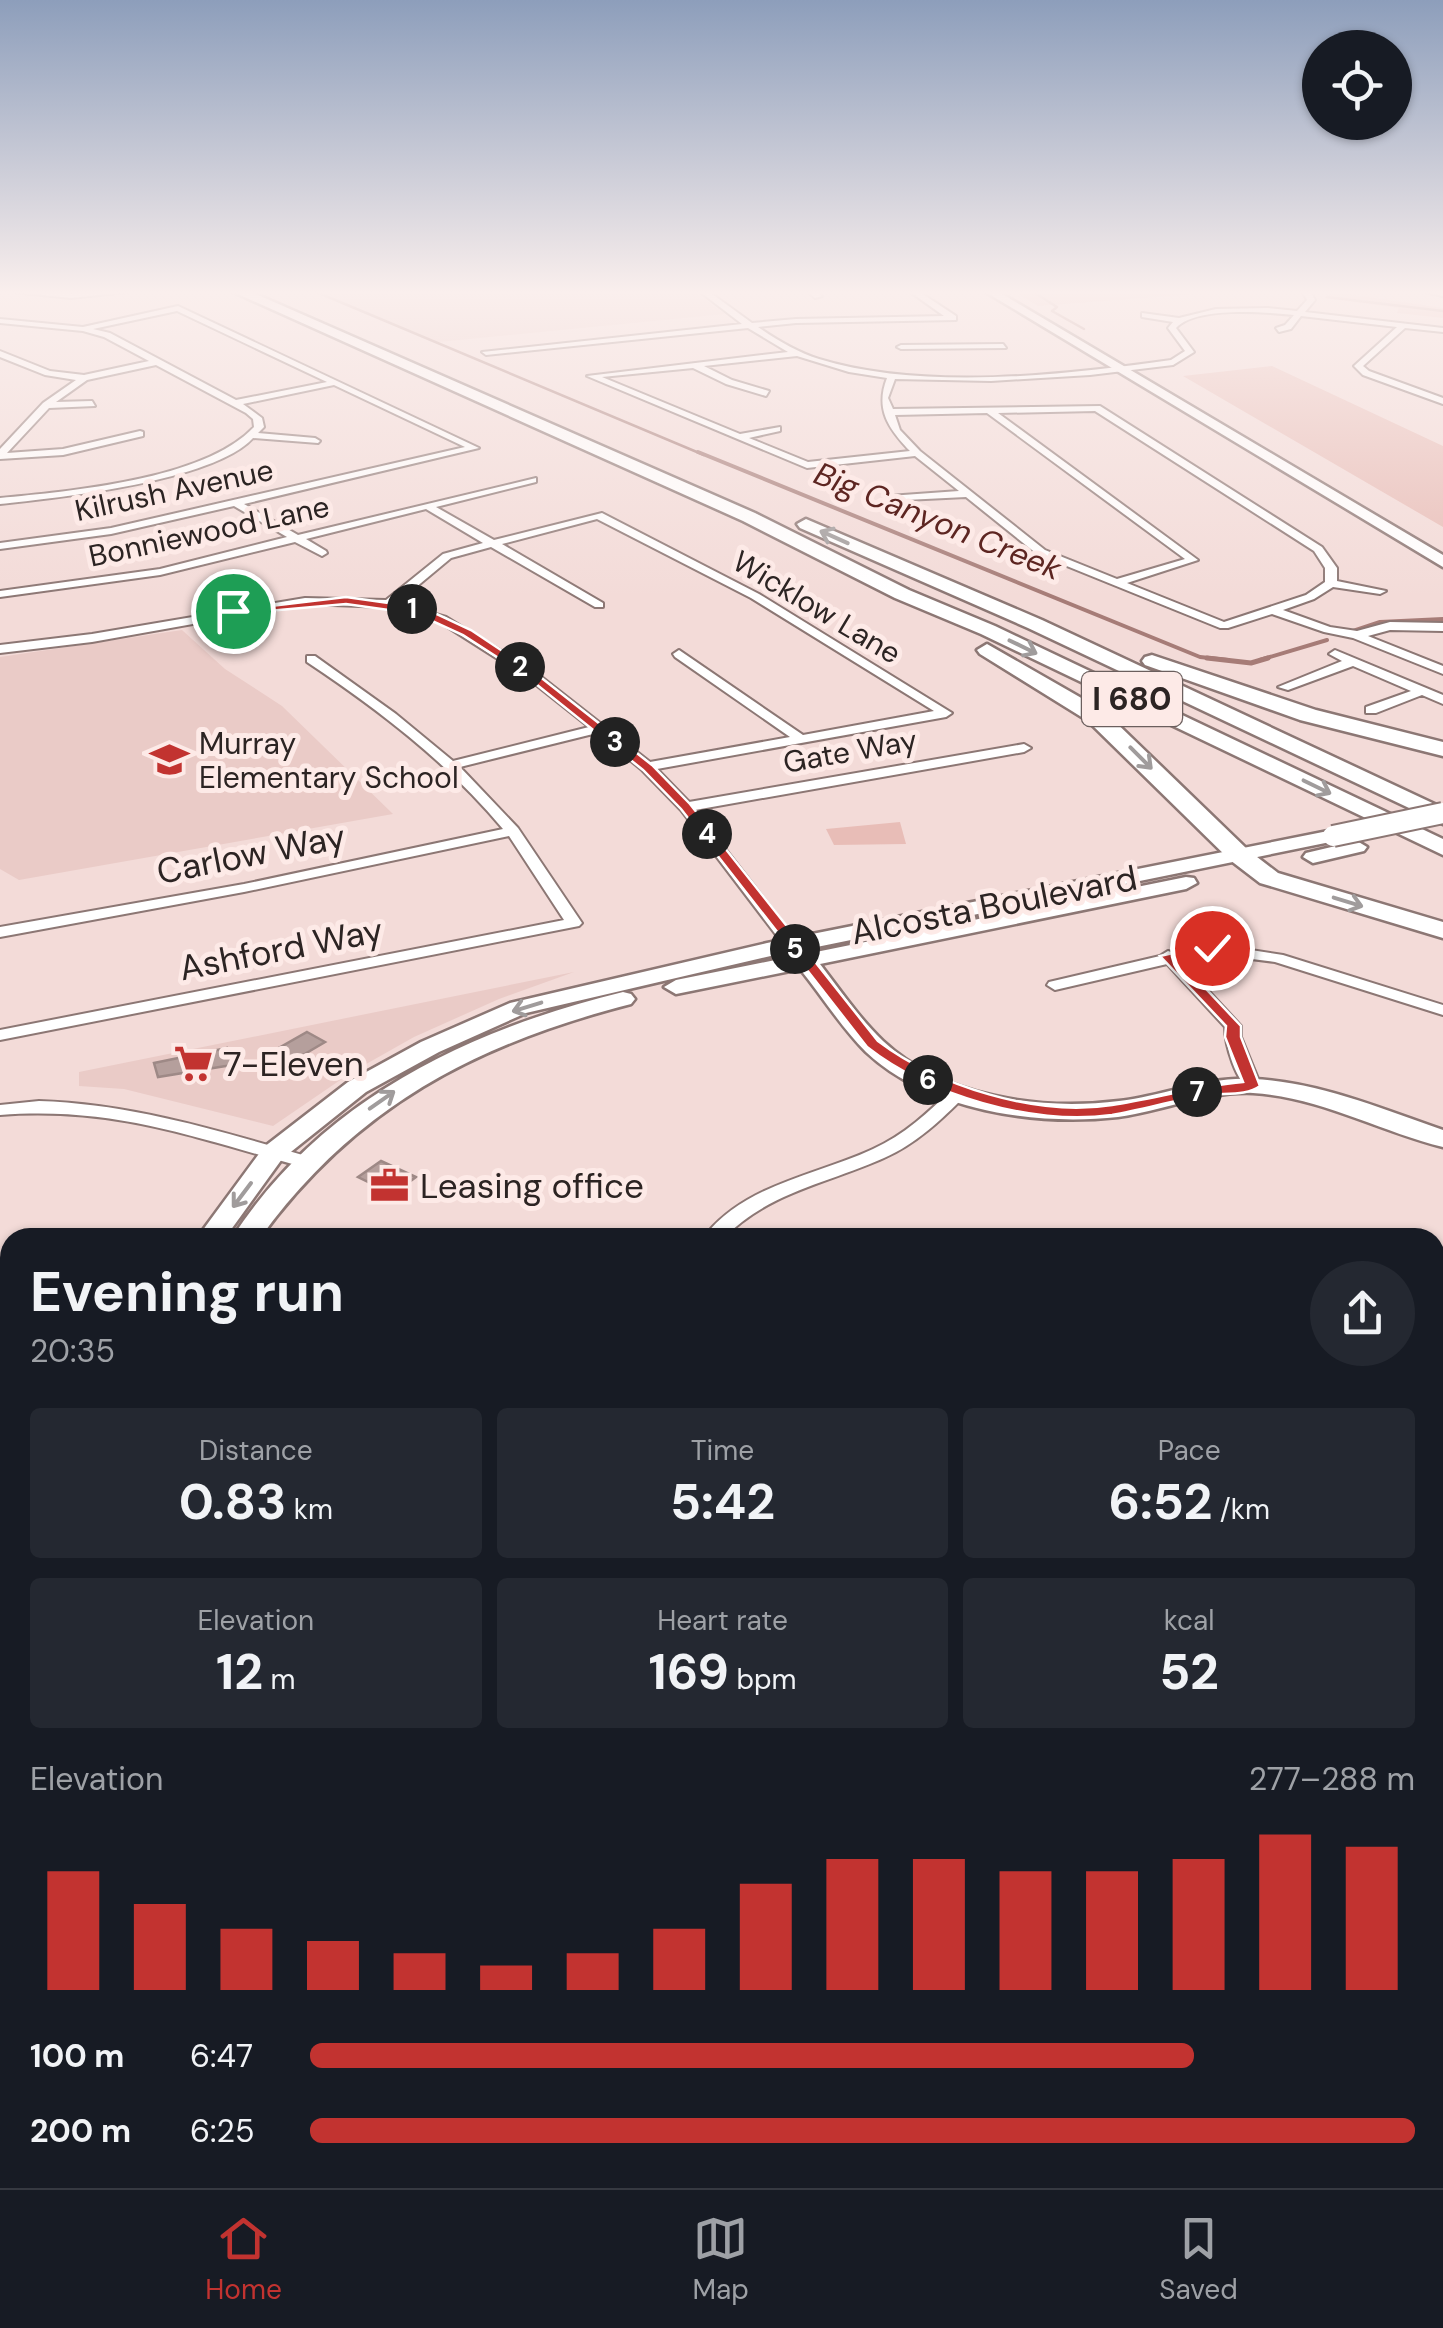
<!DOCTYPE html>
<meta charset="utf-8">
<style>
body{margin:0;font-family:"DM Sans",sans-serif;background:#242831;color:#f1f3f6;height:100vh;display:flex;flex-direction:column;font-size:38px;white-space:nowrap}
*{box-sizing:border-box;margin:0}
p{font-size:32px;color:#9ea1a6}
.icon{flex:none;width:55px;height:55px;fill:none;stroke:currentColor;stroke-width:2;stroke-linecap:round;stroke-linejoin:round}
.map{position:relative;flex:1;overflow:hidden}
.panel{position:absolute;left:0px;top:1228px;width:1445px;height:962px;display:flex;flex-direction:column;background:#171b24;border-radius:30px 30px 0 0;box-shadow:0 2px 8px #0004}
.panel>*{flex:none}
.controls{position:absolute;left:1302px;top:30px;display:grid;gap:20px}
.controls a{display:grid;place-items:center;width:110px;height:110px;border-radius:50%;background:#171b24;box-shadow:0 2px 8px #0004;font-size:50px}
.pin{position:absolute;display:grid;place-items:center;width:85px;height:85px;color:#fff;margin:-42px;border:5px solid #fff;border-radius:50%;box-shadow:0 2px 10px #0007}
.km{position:absolute;width:50px;height:50px;margin:-25px;border-radius:50%;background:#222;color:#fff;font-size:28px;line-height:50px;text-align:center}
.round{display:grid;place-items:center;flex:none;width:105px;height:105px;border-radius:52px;background:#242831}
.headline{display:flex;align-items:center;justify-content:space-between;height:170px;padding:0 30px}
h1{font-size:55px;font-weight:700;line-height:75px}
.figures{display:grid;grid-template-columns:repeat(3,1fr);gap:15px;height:170px;padding:10px 30px}
.figures div{display:grid;align-content:center;border-radius:10px;background:#242831;text-align:center}
.figures b{font-size:50px;font-weight:700}
.figures small{font-size:28px;font-weight:400}
.figures p{font-size:28px}
.chart{height:280px;padding:20px 30px}
.chart p{display:flex;justify-content:space-between}
.chart svg{width:100%;height:180px;margin-top:10px;stroke:#c23330;stroke-width:6}
ul{padding:0 30px;list-style:none;font-size:32px}
li{display:grid;grid-template-columns:160px 120px 1fr;align-items:center;height:75px}
li i{height:25px;border-radius:12px;background:#c23330}
.tabs{display:flex;justify-content:space-around;align-items:center;height:140px;border-top:2px solid #363941;background:#171b24;font-size:28px;color:#9ea1a6}
.tabs a{display:grid;justify-items:center;gap:5px}
.tabs .selected{color:#c23330}
.map>svg:first-child{display:block}
.built{fill:#eacbc7}
.green{fill:#e8bdb7}
.lines{fill:none;stroke-linecap:round;stroke-linejoin:round}
.stream-far2{stroke:#a67c77;stroke-width:2.5}
.stream-far1{stroke:#a67c77;stroke-width:4}
.stream{stroke:#a67c77;stroke-width:5}
.building{fill:#b59f9c;stroke:#9e8986;stroke-width:2.5}
.street-casing{stroke:#8c7774;stroke-width:4}
.secondary-casing{stroke:#8c7774;stroke-width:5}
.highway-casing{stroke:#8c7774;stroke-width:5}
.street{fill:#fff;fill-rule:evenodd}
.secondary{fill:#fff;fill-rule:evenodd}
.highway{fill:#fff;fill-rule:evenodd}
.secondary-bridge-casing{stroke:#8c7774;stroke-width:24;stroke-linecap:butt}
.secondary-bridge{stroke:#fff;stroke-width:20}
.oneway{stroke:#a09c9c}
.route{fill:#c23330;stroke:#fff;stroke-width:2.5}
.labels{text-anchor:middle;dominant-baseline:central;stroke-width:10;stroke-linejoin:round;paint-order:stroke}
.far-street-label{font-size:30px;fill:#2c2423;stroke:#fdeae7}
.far-poi-label{font-size:30px;fill:#2c2423;stroke:#fdeae7;text-anchor:start}
.far-water-label{font-size:32px;font-style:italic;fill:#5d2521;stroke:#fdeae7}
.shield{fill:#fdeae7;stroke:#6b5f5e;stroke-width:2.5}
.shield-label{font-size:32px;font-weight:bold;fill:#2c2423}
.street-label{font-size:35px;fill:#2c2423;stroke:#fdeae7}
.poi-label{font-size:35px;fill:#2c2423;stroke:#fdeae7;text-anchor:start}
</style>
<div class="map">
<svg width="1443" height="2188" viewBox="0 0 1443 2188">
<rect width="100%" height="100%" fill="#f3dbd8"/>
<path class="built" d="M315,291H693L725,314L438,342Z
M182,630L225,669L282,706L393,814L19,880L0,869V657Z
M574,972L499,999L414,1037L352,1072L273,1126L124,1089L79,1086V1072Z"/>
<path class="green" d="M1013,291H1233L1038,306Z
M1333,292L1443,308V318L1397,313L1399,308L1324,298Z
M1272,366L1443,446V527L1183,376Z
M900,822L906,844L834,845L826,829Z"/>
<g class="lines">
<path class="stream-far2" d="M314,291L704,455
M1032,291L1057,307L1052,311L1084,329
M1284,291L1292,292
M1327,297L1443,311"/>
<path class="stream-far1" d="M698,452L1200,657L1228,660
M1353,631L1380,622L1443,619
M1260,660L1327,640"/>
<path class="stream" d="M1207,658L1251,663L1268,658"/>
</g>
<path class="building" d="M307,1032L325,1042L286,1065L263,1057Z
M227,1048L232,1065L158,1077L154,1063Z
M381,1161L416,1177L393,1194L358,1177Z"/>
<g class="lines">
<defs>
<path id="street" d="M4,291L71,294L136,291L71,298Z
M699,291H708L752,323L796,319L944,316L909,291H918L956,316V320L796,323L758,327C777,340 797,352 819,359C923,391 1064,375 1171,360L1185,351L1168,328L1173,322L1142,317V313L1179,318L1216,309L1268,308L1297,311L1307,300L1302,291H1310L1315,300L1305,312L1443,328V332L1405,328L1363,366L1369,371L1443,398V404L1363,375L1354,366L1397,327L1301,316L1291,329L1279,332L1276,328L1285,325L1294,315C1266,312 1196,306 1176,328L1194,352L1173,365L1090,375L991,381L895,379L888,398L893,409L1100,406L1322,547L1337,568V581L1386,591L1380,594L1333,587L1314,599L1283,610L1330,627L1357,631L1390,622L1443,623V631L1390,630L1368,636L1443,666V674L1353,638L1324,632L1272,614L1228,628H1220L1037,554L966,497L885,501L884,499L889,496L959,491L915,456L807,468L587,376L788,352L748,328L486,355L482,352L742,324ZM797,356L849,372L887,378C875,409 888,428 910,451L808,462L749,438L780,431V427L740,434L602,377L693,368L726,384L766,396L769,391L732,380L704,366ZM1095,411L1314,551L1325,568V582L1306,595L1224,622L1127,583L1198,560L998,413ZM987,413L1185,559L1117,579L1045,550L920,451L900,430L895,415Z
M807,291H816L822,296L815,298Z
M1420,291L1443,292V296Z
M178,306L479,448L244,504L298,535L536,478V482L436,507L494,540L602,513L759,594L952,713L946,717L657,769L689,802L1024,744L1031,748L1024,752L695,810L800,945L792,950L786,948L681,810L642,770L597,733L460,767L518,828L582,923L579,926L0,1040V1030L564,920L509,836L244,892L0,937V927L244,884L503,829C447,762 379,710 307,662V656H315L396,714L453,761L589,727L526,677L438,621L388,607L305,604L92,642L0,653V645L92,634L305,598L386,600L443,554L483,543L426,509L306,539L326,551L327,553L322,556L295,542L160,575L0,597V591L160,569L287,537L234,506L111,534L0,549V543L111,528L465,447L334,385L243,404L262,418L264,427L258,433L315,438L320,441L318,443L253,438C214,481 59,498 0,504V498C71,491 204,480 254,427L253,419L246,413L156,365L87,380L56,402L92,401L95,406L49,408L7,453L63,449L140,431L143,432V436L63,455L0,459V449L43,403L76,380L45,375L0,357V351L50,371L84,375L149,361L104,337L83,331L0,323V319L83,327ZM177,311L327,382L236,400L110,333L93,329ZM597,519L751,598L934,711L803,735L679,650L673,654L675,657L790,737L650,762L534,671L446,617L397,603L451,558L491,547L595,607H603V603L502,544Z
M1003,344L1006,348L901,349L897,347L901,345Z
M1335,650L1443,695V704L1422,695L1376,713H1366V707L1411,691L1353,666L1288,690L1278,687L1342,661L1329,654Z
M1212,944L1283,955L1443,1005V1015L1275,962L1212,954L1181,961L1241,1026V1037L1261,1086L1252,1091C1236,1083 1225,1045 1225,1027L1167,964L1055,990L1047,985L1049,982L1160,956L1168,951L1174,953Z
M959,1087L968,1092L965,1096C941,1120 916,1144 884,1158C829,1183 768,1192 724,1238H703C744,1184 815,1176 873,1149C904,1135 929,1112 953,1088Z
M39,1101C134,1104 223,1132 313,1158L316,1162L307,1168C197,1139 117,1106 0,1115V1105Z
M1443,1277V1293L1435,1296V1280Z
M1443,1581V1603L1435,1605V1583Z
M10,1658V1678L0,1679V1659Z
M1435,2004L1443,2007V2035L1435,2032Z
M527,2180H557L555,2188H523Z
M912,2180H958L962,2188H915Z"/>
<path id="secondary" d="M984,291H997L1443,555V567Z
M1333,830L1340,832V840L807,949L811,953L1186,877L1194,878L1197,883L1186,889L820,964C840,990 859,1018 883,1041C943,1097 1040,1111 1119,1101C1164,1096 1207,1076 1253,1079C1319,1082 1382,1109 1443,1130V1147C1379,1131 1320,1097 1253,1093C1207,1091 1163,1111 1118,1117C1036,1126 929,1111 866,1052C841,1027 822,996 800,969L676,994L664,987L676,980L790,957L788,952L526,1013L439,1052L366,1092L282,1159L225,1238H197L264,1147L348,1082L421,1042L510,1003L767,943Z
M1357,841L1367,847L1364,851L1313,863L1303,857L1306,853Z
M623,992L631,994L635,999L631,1004C476,1044 356,1106 260,1238H232C321,1100 468,1030 623,992Z
M10,1780V1825L0,1829V1783Z
M10,1865V1910L0,1914V1869Z"/>
<path id="highway" d="M231,291H249L755,513L909,590L995,626L1443,839V855L981,634L895,598L743,521Z
M806,519L1042,620L1443,808V824L1028,628L800,528L797,524Z
M987,644L1104,711L1248,850L1278,873L1443,922V938L1260,883L1230,860L1088,721L980,654L977,650Z
M1152,655L1316,710L1443,742V756L1300,720L1145,665L1142,661L1145,657Z"/>
</defs>
<use href="#street" class="street-casing"/>
<use href="#secondary" class="secondary-casing"/>
<use href="#highway" class="highway-casing"/>
<use href="#street" class="street"/>
<use href="#secondary" class="secondary"/>
<use href="#highway" class="highway"/>
<defs>
<path id="secondary-bridge" d="M1333,836L1443,813"/>
</defs>
<use href="#secondary-bridge" class="secondary-bridge-casing"/>
<use href="#secondary-bridge" class="secondary-bridge"/>
</g>
<defs><path id="oneway-shaft" d="M-6 0H5M1.5-3L5.5 0L1.5 3" fill="none" stroke-width="1.6" stroke-linecap="round" stroke-linejoin="round" transform="scale(2.5)"/></defs>
<g class="oneway">
<use href="#oneway-shaft" transform="translate(834 537) rotate(-156)"/>
<use href="#oneway-shaft" transform="translate(1023 647) rotate(26)"/>
<use href="#oneway-shaft" transform="translate(1141 758) rotate(45)"/>
<use href="#oneway-shaft" transform="translate(1317 787) rotate(26)"/>
<use href="#oneway-shaft" transform="translate(1348 902) rotate(17)"/>
<use href="#oneway-shaft" transform="translate(527 1007) rotate(163)"/>
<use href="#oneway-shaft" transform="translate(382 1100) rotate(-35)"/>
<use href="#oneway-shaft" transform="translate(242 1195) rotate(127)"/>
</g>
<linearGradient id="sky" x2="0" y2="1"><stop stop-color="#8d9ebb"/><stop offset="0.49" stop-color="#faefed"/><stop offset="1" stop-color="#faefed" stop-opacity="0"/></linearGradient>
<rect width="1443" height="597" fill="url(#sky)"/>
<path class="route" d="M346,597L424,608L471,630L534,672L652,765L690,804L878,1041C938,1086 1036,1117 1112,1105C1156,1098 1198,1086 1243,1082L1225,1037L1226,1026L1160,956L1212,944L1219,948L1217,952L1178,959L1241,1026V1037L1260,1086C1246,1097 1220,1092 1201,1096C1171,1101 1142,1110 1112,1115C1033,1126 928,1095 867,1047L681,809L643,770L526,676L463,635L417,614L346,604L233,614L228,611Z"/>
<defs>
<symbol id="school-bare" viewBox="-9 -9 18 18"><path d="M0-5L7-2L0 1L-7-2ZM-4 1L0 2.5L4 1V4Q0 6-4 4Z" fill="#c23330" stroke="#fdeae7" stroke-width="2.5" paint-order="stroke"/></symbol>
<symbol id="supermarket-bare" viewBox="-9 -9 18 18"><path d="M-6-5.5h2.5l.6 2H6L4.5 2H-2.5L-4.4-4H-6ZM-1.5 3.2a1.3 1.3 0 1 0 .1 0ZM3 3.2a1.3 1.3 0 1 0 .1 0Z" fill="#c23330" stroke="#fdeae7" stroke-width="2.5" paint-order="stroke"/></symbol>
<symbol id="office-bare" viewBox="-9 -9 18 18"><path d="M-6-3h4V-5.5h4V-3h4V5H-6ZM-1-4.5V-3h2v-1.5ZM-6 0V1H6V0Z" fill="#c23330" stroke="#fdeae7" stroke-width="2.5" paint-order="stroke"/></symbol>
</defs>
<g fill-rule="evenodd">
<use href="#school-bare" x="142" y="732" width="55" height="55"/>
<use href="#supermarket-bare" x="166" y="1036" width="55" height="55"/>
<use href="#office-bare" x="362" y="1158" width="55" height="55"/>
</g>
<g class="labels">
<g class="far-street-label">
<text transform="translate(174 490) rotate(-12)">Kilrush Avenue</text>
<text transform="translate(209 531) rotate(-12)">Bonniewood Lane</text>
<text transform="translate(817 607) rotate(31)">Wicklow Lane</text>
<text transform="translate(850 751) rotate(-10)">Gate Way</text>
</g>
<g class="far-poi-label">
<text x="199" y="743">Murray<tspan x="199" dy="34">Elementary School</tspan></text>
</g>
<g class="far-water-label">
<text transform="translate(938 521) rotate(22)">Big Canyon Creek</text>
</g>
<rect class="shield" x="1082" y="672" width="100" height="54" rx="8"/>
<g class="shield-label">
<text x="1132" y="699">I 680</text>
</g>
<g class="street-label">
<text transform="translate(251 854) rotate(-11)">Carlow Way</text>
<text transform="translate(994 905) rotate(-11)">Alcosta Boulevard</text>
<text transform="translate(281 949) rotate(-11)">Ashford Way</text>
</g>
<g class="poi-label">
<text x="223" y="1064">7-Eleven</text>
<text x="420" y="1186">Leasing office</text>
</g>
</g>
</svg>
<div class="controls">
<a><svg class="icon" aria-label="locate" viewBox="0 0 24 24"><circle cx="12" cy="12" r="6"/><path d="M12 2v4M12 18v4M2 12h4M18 12h4"/></svg></a>
</div>
<div class="pin" style="left:233px;top:611px;background:#1e9e55"><svg class="icon" aria-label="arrive" viewBox="0 0 24 24"><path d="M6 21V4h12l-3 4 3 4H6"/></svg></div>
<div class="pin" style="left:1212px;top:948px;background:#d93025"><svg class="icon" aria-label="check" viewBox="0 0 24 24"><path d="M5 12l5 5 9-10"/></svg></div>
<b class="km" style="left:412px;top:609px">1</b>
<b class="km" style="left:520px;top:667px">2</b>
<b class="km" style="left:615px;top:742px">3</b>
<b class="km" style="left:707px;top:834px">4</b>
<b class="km" style="left:795px;top:949px">5</b>
<b class="km" style="left:928px;top:1080px">6</b>
<b class="km" style="left:1197px;top:1092px">7</b>
<section class="panel">
<div class="headline"><div><h1>Evening run</h1><p>20:35</p></div><a class="round"><svg class="icon" aria-label="share" viewBox="0 0 24 24"><path d="M12 15V3M7 8l5-5 5 5M5 13v7h14v-7"/></svg></a></div>
<div class="figures">
<div><p>Distance</p><b>0.83<small> km</small></b></div>
<div><p>Time</p><b>5:42</b></div>
<div><p>Pace</p><b>6:52<small> /km</small></b></div>
</div>
<div class="figures">
<div><p>Elevation</p><b>12<small> m</small></b></div>
<div><p>Heart rate</p><b>169<small> bpm</small></b></div>
<div><p>kcal</p><b>52</b></div>
</div>
<div class="chart"><p><span>Elevation</span>277–288 m</p>
<svg viewBox="0 0 160 44" preserveAspectRatio="none"><path d="M5 44V15M15 44V23M25 44V29M35 44V32M45 44V35M55 44V38M65 44V35M75 44V29M85 44V18M95 44V12M105 44V12M115 44V15M125 44V15M135 44V12M145 44V6M155 44V9"/></svg>
</div>
<ul>
<li><b>100 m</b>6:47<i style="width:80%"></i></li>
<li><b>200 m</b>6:25<i style="width:100%"></i></li>
</ul>
</section>
</div>
<nav class="tabs">
<a class="selected"><svg class="icon" aria-label="home" viewBox="0 0 24 24"><path d="M3 11l9-7 9 7M6 9v11h12V9"/></svg>Home</a>
<a><svg class="icon" aria-label="map" viewBox="0 0 24 24"><path d="M3 6l6-2 6 2 6-2v14l-6 2-6-2-6 2zM9 4v14M15 6v14"/></svg>Map</a>
<a><svg class="icon" aria-label="saved" viewBox="0 0 24 24"><path d="M7 4h10v16l-5-4-5 4z"/></svg>Saved</a>
</nav>
